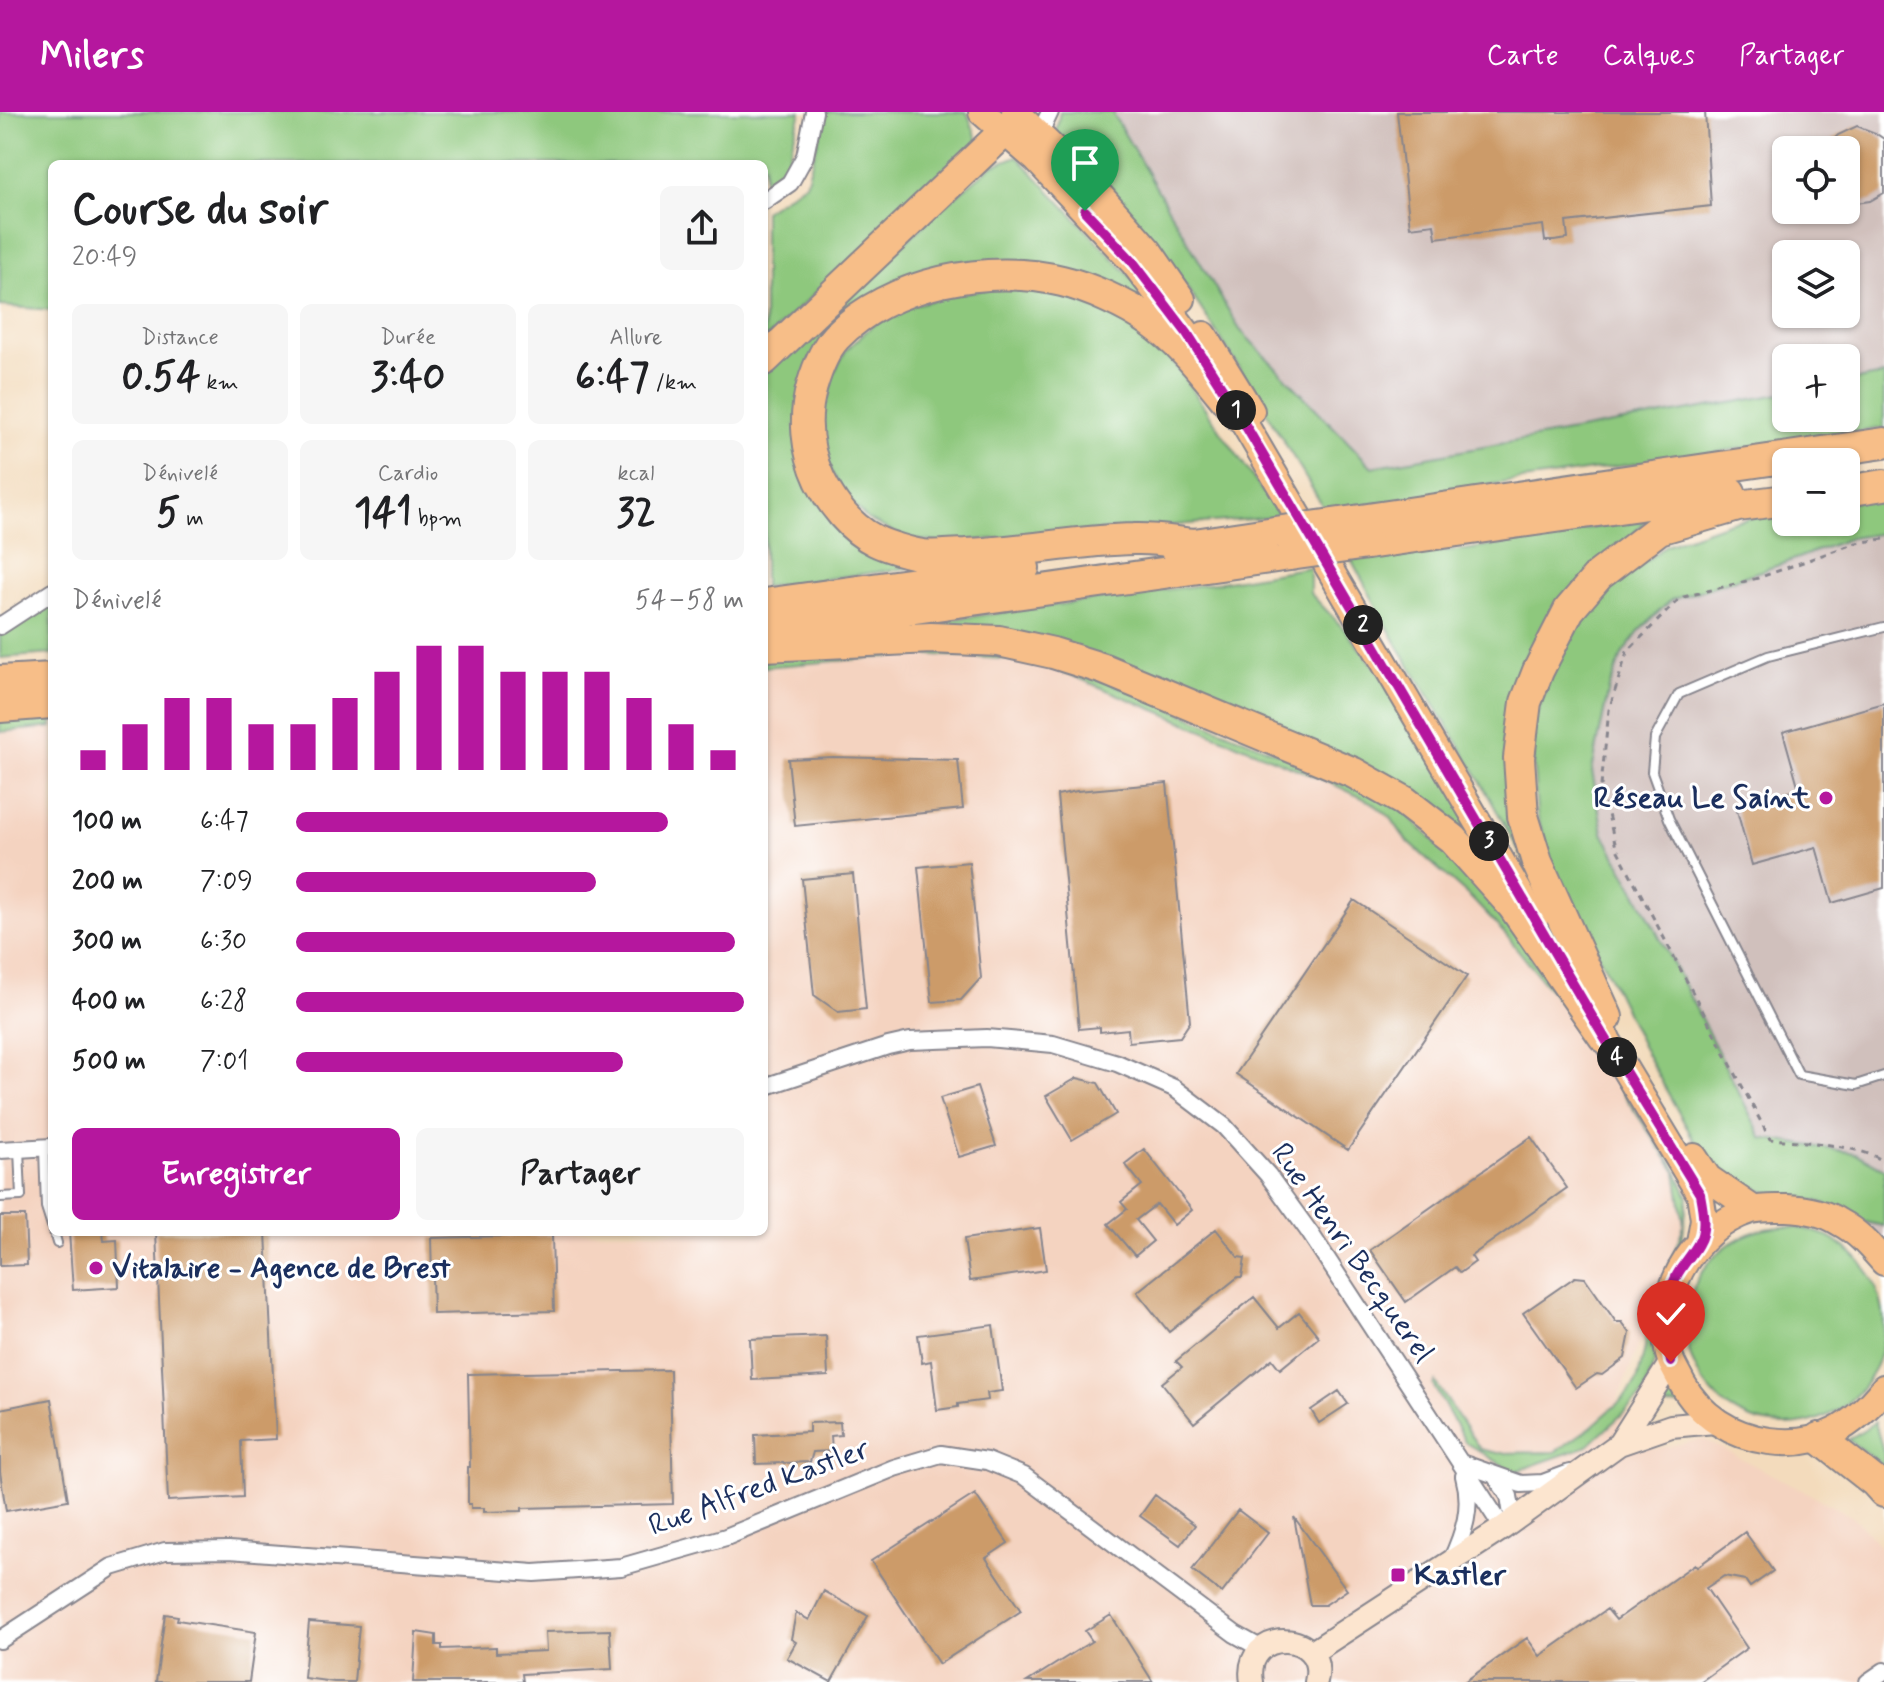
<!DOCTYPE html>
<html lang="fr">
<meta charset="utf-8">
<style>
body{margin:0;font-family:Mynerve,sans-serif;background:#f6f6f6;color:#202124;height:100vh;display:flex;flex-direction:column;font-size:30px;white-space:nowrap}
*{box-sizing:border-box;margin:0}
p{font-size:26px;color:#757577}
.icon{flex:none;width:44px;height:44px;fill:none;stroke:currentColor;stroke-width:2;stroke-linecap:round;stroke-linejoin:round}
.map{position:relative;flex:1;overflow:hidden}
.drawer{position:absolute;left:48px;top:48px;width:720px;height:1076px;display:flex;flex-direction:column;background:#fff;border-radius:12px;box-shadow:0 2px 6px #0004}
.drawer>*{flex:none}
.tools{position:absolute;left:1772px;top:24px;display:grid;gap:16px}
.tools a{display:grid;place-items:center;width:88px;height:88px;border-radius:12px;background:#fff;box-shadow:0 2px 6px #0004;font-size:40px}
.pin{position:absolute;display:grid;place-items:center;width:68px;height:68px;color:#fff;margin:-82px -34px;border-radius:50% 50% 50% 0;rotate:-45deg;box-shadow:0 0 8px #0007}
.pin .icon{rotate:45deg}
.km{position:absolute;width:40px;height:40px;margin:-20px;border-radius:50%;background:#222;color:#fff;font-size:22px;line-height:40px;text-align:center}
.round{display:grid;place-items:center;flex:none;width:84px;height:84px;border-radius:12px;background:#f6f6f6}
.overview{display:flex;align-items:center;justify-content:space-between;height:136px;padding:0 24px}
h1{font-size:44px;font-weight:700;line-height:60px}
.metrics{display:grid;grid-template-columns:repeat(3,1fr);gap:12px;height:136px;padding:8px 24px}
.metrics div{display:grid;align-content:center;border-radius:12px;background:#f6f6f6;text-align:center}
.metrics b{font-size:40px;font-weight:700}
.metrics small{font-size:22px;font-weight:400}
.metrics p{font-size:22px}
.chart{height:224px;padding:16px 24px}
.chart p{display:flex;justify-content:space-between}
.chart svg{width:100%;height:144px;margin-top:8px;stroke:#b5179e;stroke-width:6}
.primary-button{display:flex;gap:16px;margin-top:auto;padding:16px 24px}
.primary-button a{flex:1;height:92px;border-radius:12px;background:#b5179e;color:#fff;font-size:32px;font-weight:700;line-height:92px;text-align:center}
.primary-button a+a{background:#f6f6f6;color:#202124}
ul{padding:0 24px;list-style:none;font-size:26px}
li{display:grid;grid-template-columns:128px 96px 1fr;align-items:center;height:60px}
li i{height:20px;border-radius:10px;background:#b5179e}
header{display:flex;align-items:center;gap:48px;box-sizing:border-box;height:112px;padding:0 40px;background:#b5179e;color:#fff}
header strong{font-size:38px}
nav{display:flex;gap:44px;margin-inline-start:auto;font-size:28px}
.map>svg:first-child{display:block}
.built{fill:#f4d3c0}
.industrial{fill:#d0c0bc;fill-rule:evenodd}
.green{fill:#8ec87d;stroke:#547c6e;stroke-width:2}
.building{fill:#cc9b69}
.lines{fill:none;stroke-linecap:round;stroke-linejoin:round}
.lane-casing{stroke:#87858d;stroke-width:12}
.street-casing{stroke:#87858d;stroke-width:20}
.secondary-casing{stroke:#87858d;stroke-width:26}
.primary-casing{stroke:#87858d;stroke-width:30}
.highway-casing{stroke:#87858d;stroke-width:34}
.path{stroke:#87858d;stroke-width:3;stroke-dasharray:6 6;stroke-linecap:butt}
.lane{stroke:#fff;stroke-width:8}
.street{stroke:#fff;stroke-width:16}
.secondary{stroke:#fce5cf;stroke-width:22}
.primary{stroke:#f7be88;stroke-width:26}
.highway{stroke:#f7be88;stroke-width:30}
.highway-bridge-casing{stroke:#87858d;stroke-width:34;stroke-linecap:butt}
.highway-bridge{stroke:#f7be88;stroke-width:30}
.route-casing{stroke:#fff;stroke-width:16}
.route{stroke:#b5179e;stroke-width:10}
.poi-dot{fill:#b5179e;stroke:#fff;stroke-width:3}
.labels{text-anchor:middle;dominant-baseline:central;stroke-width:6;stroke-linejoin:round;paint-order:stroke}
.poi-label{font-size:30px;font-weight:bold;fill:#1b2f5e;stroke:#fff;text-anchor:start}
.street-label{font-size:30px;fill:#1b2f5e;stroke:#fff}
</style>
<header>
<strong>Milers</strong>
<nav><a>Carte</a><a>Calques</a><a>Partager</a></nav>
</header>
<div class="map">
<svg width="1884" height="1570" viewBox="0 0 1884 1570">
<rect width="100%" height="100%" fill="#fff"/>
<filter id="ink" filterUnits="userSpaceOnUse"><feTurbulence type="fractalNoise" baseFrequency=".0125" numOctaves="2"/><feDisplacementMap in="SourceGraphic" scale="16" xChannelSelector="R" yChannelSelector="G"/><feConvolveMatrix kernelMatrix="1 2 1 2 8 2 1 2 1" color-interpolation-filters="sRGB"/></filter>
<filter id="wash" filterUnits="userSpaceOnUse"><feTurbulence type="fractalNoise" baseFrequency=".006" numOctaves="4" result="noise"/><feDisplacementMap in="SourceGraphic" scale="32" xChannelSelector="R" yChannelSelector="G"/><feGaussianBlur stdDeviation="1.8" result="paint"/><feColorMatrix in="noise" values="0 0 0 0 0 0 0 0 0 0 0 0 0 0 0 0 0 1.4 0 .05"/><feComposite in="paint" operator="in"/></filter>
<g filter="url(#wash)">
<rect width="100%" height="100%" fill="#f3dbbc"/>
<path class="built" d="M920,542L1037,549L1331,671L1373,691L1391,706L1406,728L1472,788L1506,823L1566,898L1676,1060L1684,1113L1617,1290L1655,1337L1704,1327L1855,1406L1884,1438V1570H0V620L52,615V1120H764V555Z"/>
<path class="industrial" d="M1115,0H1884V263L1846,270V246H1786V281L1372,355L1240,218L1114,4ZM1786,38H1846V98H1786ZM1786,142H1846V202H1786Z
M1884,391V1135L1820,1090L1773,1082L1743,1073L1626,900L1546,721L1598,499L1692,423L1786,408V410H1846Z"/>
<path class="green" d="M0,0H801L787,50L764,75V52H52V198L0,194Z
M826,0H967L978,29L764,229V99L806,71Z
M1060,0H1114V4L1240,218L1372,355L1786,281V306H1846V270L1884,263V316L1481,374L1326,400C1261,291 1197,180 1117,82C1099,61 1076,42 1055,23Z
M1017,44L1176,213L990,156L824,228L817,390L908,452V456L764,475V261L951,88L992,54Z
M1008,174L1068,180L1132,208L1173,250L1280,405L941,431L905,426L867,407L847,386L828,353L820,316L828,272L846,238L873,213L913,193L960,181Z
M1884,384V421L1850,426L1782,452L1671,488L1642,516L1623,541L1609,576L1592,659L1603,721L1646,799L1762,1026L1855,1041L1884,1057V1114L1861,1109L1820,1090L1773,1082L1743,1073L1702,1043L1642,934L1609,863L1557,767L1537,703L1531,618L1556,547L1595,490L1666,433L1730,410L1786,399V410H1846V390Z
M1646,408L1620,436L1515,612L1549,794L1471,652L1399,536L1351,447L1419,439L1465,438L1523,429L1528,425Z
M1310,455V481L1345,518L1402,589L1483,722V749L1303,631L918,512L1215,471Z
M52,488V542L0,546V521Z
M938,537L1050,546L1395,690L1491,786L1677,1059L1688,1085L1682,1129L1656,1195L1659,1237L1643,1283L1588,1334L1514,1360L1466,1331L1433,1273L1435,1270L1480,1337L1498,1341L1555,1340L1591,1315L1624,1286L1637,1269L1645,1236L1647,1212L1684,1113L1676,1060L1566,898L1506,823L1472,787L1406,728L1391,706L1373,691L1331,671L1037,549L920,542L764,555V545Z
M52,606V615L0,620V609Z
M1686 1214a99 99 0 1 1 198 0a99 99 0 1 1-198 0Z
M1669,1269L1685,1293L1654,1296Z
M1875,1310L1884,1343V1354L1848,1328Z"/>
<g id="blocks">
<path class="building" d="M1397,0H1705L1711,94L1566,110L1568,127L1554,129H1545L1543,113L1436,126L1434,112L1410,115Z
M1857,14L1875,21L1884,27V81L1870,89L1856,91L1846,90V38H1823L1838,23Z
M1884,591V776L1832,791L1816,735L1752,753L1736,695L1799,677L1783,620Z
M833,645L958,648L963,697L795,714L788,647Z
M1167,671L1190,910L1180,925L1129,930L1128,917L1100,920V915L1079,917L1057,683L1077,679Z
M969,750L981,866L961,888L932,890L918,755Z
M853,762L866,897L838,900L814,883L802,767Z
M1354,788L1467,864L1348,1038L1236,962Z
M1077,966L1098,971L1116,1002L1072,1028L1046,984Z
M977,975L996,1034L959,1045L940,986Z
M1531,1025L1567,1076L1471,1144L1475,1150L1460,1161L1455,1155L1406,1190L1370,1138Z
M1144,1037L1192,1098L1174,1113L1157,1092L1136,1108L1153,1129L1135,1144L1108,1112L1127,1097L1121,1090L1142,1073L1125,1052Z
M0,1104H25L27,1153L0,1154Z
M1040,1116L1046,1158L970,1169L964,1127Z
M1216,1117L1238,1145L1245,1146L1242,1165H1238L1169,1220L1137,1180Z
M69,1120H103L104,1129L117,1128L119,1175L73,1178Z
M156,1120H266L276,1327L241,1329L243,1385L168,1389Z
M552,1123L554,1199L433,1202L431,1126Z
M1575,1165L1585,1166L1616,1210H1622L1630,1221L1625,1246L1602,1263L1597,1262L1576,1276L1523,1201Z
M1254,1185L1279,1216L1299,1200L1319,1225L1280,1257L1272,1247L1194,1311L1162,1271L1182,1255L1176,1249Z
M993,1213L1002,1279L987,1281L988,1288L958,1292V1295L937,1298L931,1249L922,1251L918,1223Z
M826,1224L828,1264L752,1268L750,1227Z
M670,1258L673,1392L522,1396V1399L484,1400V1396H471V1392H468V1355H470L468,1262Z
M1339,1279L1348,1292L1319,1311L1311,1298Z
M51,1287L68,1388L6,1399L0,1360V1297Z
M840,1310L841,1323L831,1324L832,1339L813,1340L810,1350L756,1352L755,1323L809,1320V1311Z
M975,1382L1008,1431L986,1446L1021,1499L939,1552L871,1449Z
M1155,1383L1195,1413L1180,1433L1140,1404Z
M1238,1398L1268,1421L1222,1481L1192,1458Z
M1294,1405L1347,1478L1325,1493H1310Z
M1745,1420L1773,1459L1750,1475L1745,1468L1724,1464L1706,1476L1747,1536L1700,1570H1464L1527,1526L1540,1544L1607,1497L1616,1508L1695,1452L1697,1455Z
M824,1479L868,1504L831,1570L787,1546L796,1530L791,1527L796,1501L809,1508Z
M165,1502L178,1504L177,1508L256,1520L249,1570H156Z
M1111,1503L1153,1570H1027L1092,1529L1085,1519Z
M309,1510L359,1514L354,1570H334L304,1566Z
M610,1518L612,1557L522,1562L523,1570H413L416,1520L436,1523V1533H442V1537L496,1535V1541L546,1539L545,1520Z"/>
</g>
</g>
<g filter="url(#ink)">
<use href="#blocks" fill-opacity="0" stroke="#87858d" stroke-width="2"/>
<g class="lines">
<defs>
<path id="lane" d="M1884,515L1768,544L1679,582L1655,626L1652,660L1669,707L1799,963L1856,973L1884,964
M44,1036L46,1095L52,1114
M0,1085L21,1084L19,1037
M54,1120L57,1131"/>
<path id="street" d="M1034,22L1039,23L1050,0
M764,89L790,71L805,44L814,0
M0,514L52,480
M764,975L888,934L910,929L987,926L1053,932L1117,951L1174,976L1224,1014L1268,1063L1310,1121L1503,1416
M0,1038L52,1035
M1461,1351L1521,1372L1543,1371L1570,1361
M1496,1365L1509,1384L1513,1409
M1451,1449C1464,1421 1473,1395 1464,1364
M0,1528L112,1455L165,1439L229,1438L534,1461L621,1455L726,1425L894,1356L941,1342L987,1349L1024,1364L1235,1522L1262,1537
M1868,1570L1884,1559"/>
<path id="secondary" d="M1619,1332L1671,1250
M1311,1541L1503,1416L1619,1332L1671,1314L1715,1310
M1252,1570C1242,1514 1329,1517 1316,1570"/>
<path id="primary" d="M982,0L1037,48L1133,150L1187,221L1205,249
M1015,0L1086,68L1149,139L1182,187
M1204,223L1251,299
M1231,289L1535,807
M1594,906L1700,1082L1704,1107L1700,1130
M1694,1045L1708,1066L1753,1097
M1884,1150C1870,1134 1858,1120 1839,1110C1824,1100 1805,1097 1787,1096C1775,1096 1762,1095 1751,1098C1690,1117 1651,1188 1671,1249C1674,1257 1679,1264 1682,1271C1700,1304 1732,1324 1769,1329C1820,1336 1854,1314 1884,1276"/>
<path id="highway" d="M764,248L1005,19
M1846,379L1884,373
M1354,409L1884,331
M1195,432C1175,430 1154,426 1134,427C1078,428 1022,440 965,442C952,442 936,445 923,443C913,442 886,434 876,429C851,417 832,392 820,368C806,338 803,305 812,274C817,257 824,238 836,225C889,170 990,151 1062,169C1088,175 1128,193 1150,209C1186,234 1213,273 1241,306
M1367,432L1730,380
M1174,435L1275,420
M764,492L1024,456
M774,516L1290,443
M764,534L931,526L999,529L1053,541L1104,557L1354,661L1404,689L1453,727L1513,794L1604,925
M0,569L52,566
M0,595L52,591
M1607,905L1537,750L1523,704L1519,646L1526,590L1538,559L1569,498L1599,463L1659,417L1738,394L1786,388
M1819,1326L1875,1370L1884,1380"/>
</defs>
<use href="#lane" class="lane-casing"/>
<use href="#street" class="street-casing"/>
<use href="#secondary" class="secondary-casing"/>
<use href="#primary" class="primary-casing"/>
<use href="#highway" class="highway-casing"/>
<path class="path" d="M1884,427L1856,431L1758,466L1680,486L1627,540L1609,598L1601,674L1616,735L1770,1027C1798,1029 1863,1033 1884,1050"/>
<use href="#lane" class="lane"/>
<use href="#street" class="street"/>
<use href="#secondary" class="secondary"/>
<use href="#primary" class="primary"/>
<use href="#highway" class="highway"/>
<defs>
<path id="highway-bridge" d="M1275,420L1354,409
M1290,443L1367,432"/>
</defs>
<use href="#highway-bridge" class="highway-bridge-casing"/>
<use href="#highway-bridge" class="highway-bridge"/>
</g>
</g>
<g class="lines" filter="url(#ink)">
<defs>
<path id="route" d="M1085,99L1133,150L1187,221L1241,306L1604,925L1700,1082C1703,1098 1707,1118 1698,1132C1692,1143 1683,1152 1677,1163C1662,1191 1665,1221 1671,1250"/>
</defs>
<use href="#route" class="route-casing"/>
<use href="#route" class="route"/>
</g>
<g class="poi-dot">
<circle cx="1826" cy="686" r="8"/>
<circle cx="96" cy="1156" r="8"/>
<rect x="1390" y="1455" width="16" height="16" rx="4"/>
</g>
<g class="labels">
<g class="poi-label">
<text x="1810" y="686" text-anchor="end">Réseau Le Saint</text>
<text x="112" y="1156">Vitalaire - Agence de Brest</text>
<text x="1414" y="1463">Kastler</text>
</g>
<g class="street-label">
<text transform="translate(1352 1141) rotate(55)">Rue Henri Becquerel</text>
<text transform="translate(759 1376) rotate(-20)">Rue Alfred Kastler</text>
</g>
</g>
</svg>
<div class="tools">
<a><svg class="icon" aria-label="locate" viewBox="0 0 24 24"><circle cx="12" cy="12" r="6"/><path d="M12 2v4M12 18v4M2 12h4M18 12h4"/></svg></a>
<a><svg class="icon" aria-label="layers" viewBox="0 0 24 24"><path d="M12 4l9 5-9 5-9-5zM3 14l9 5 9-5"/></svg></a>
<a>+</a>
<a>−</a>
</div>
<div class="pin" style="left:1085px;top:99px;background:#1e9e55"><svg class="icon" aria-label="arrive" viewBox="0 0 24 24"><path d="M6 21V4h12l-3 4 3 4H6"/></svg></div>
<div class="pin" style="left:1671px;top:1250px;background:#d93025"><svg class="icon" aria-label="check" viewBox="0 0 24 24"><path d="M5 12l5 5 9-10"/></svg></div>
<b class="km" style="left:1236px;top:298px">1</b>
<b class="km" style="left:1363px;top:513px">2</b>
<b class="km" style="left:1489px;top:729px">3</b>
<b class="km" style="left:1617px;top:945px">4</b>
<section class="drawer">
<div class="overview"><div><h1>Course du soir</h1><p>20:49</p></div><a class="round"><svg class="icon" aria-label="share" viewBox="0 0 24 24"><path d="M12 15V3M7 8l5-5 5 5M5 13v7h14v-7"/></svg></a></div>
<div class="metrics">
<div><p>Distance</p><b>0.54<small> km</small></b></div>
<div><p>Durée</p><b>3:40</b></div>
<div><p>Allure</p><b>6:47<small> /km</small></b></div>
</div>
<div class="metrics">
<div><p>Dénivelé</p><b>5<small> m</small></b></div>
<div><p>Cardio</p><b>141<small> bpm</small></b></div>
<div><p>kcal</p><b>32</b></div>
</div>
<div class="chart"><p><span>Dénivelé</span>54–58 m</p>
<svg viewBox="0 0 160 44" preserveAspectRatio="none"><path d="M5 44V38M15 44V30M25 44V22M35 44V22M45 44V30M55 44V30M65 44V22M75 44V14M85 44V6M95 44V6M105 44V14M115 44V14M125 44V14M135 44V22M145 44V30M155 44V38"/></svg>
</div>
<ul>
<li><b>100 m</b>6:47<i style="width:83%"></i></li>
<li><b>200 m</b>7:09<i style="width:67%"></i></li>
<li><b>300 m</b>6:30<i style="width:98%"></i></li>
<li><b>400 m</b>6:28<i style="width:100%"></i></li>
<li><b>500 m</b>7:01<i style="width:73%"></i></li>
</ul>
<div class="primary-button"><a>Enregistrer</a><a>Partager</a></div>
</section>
</div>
